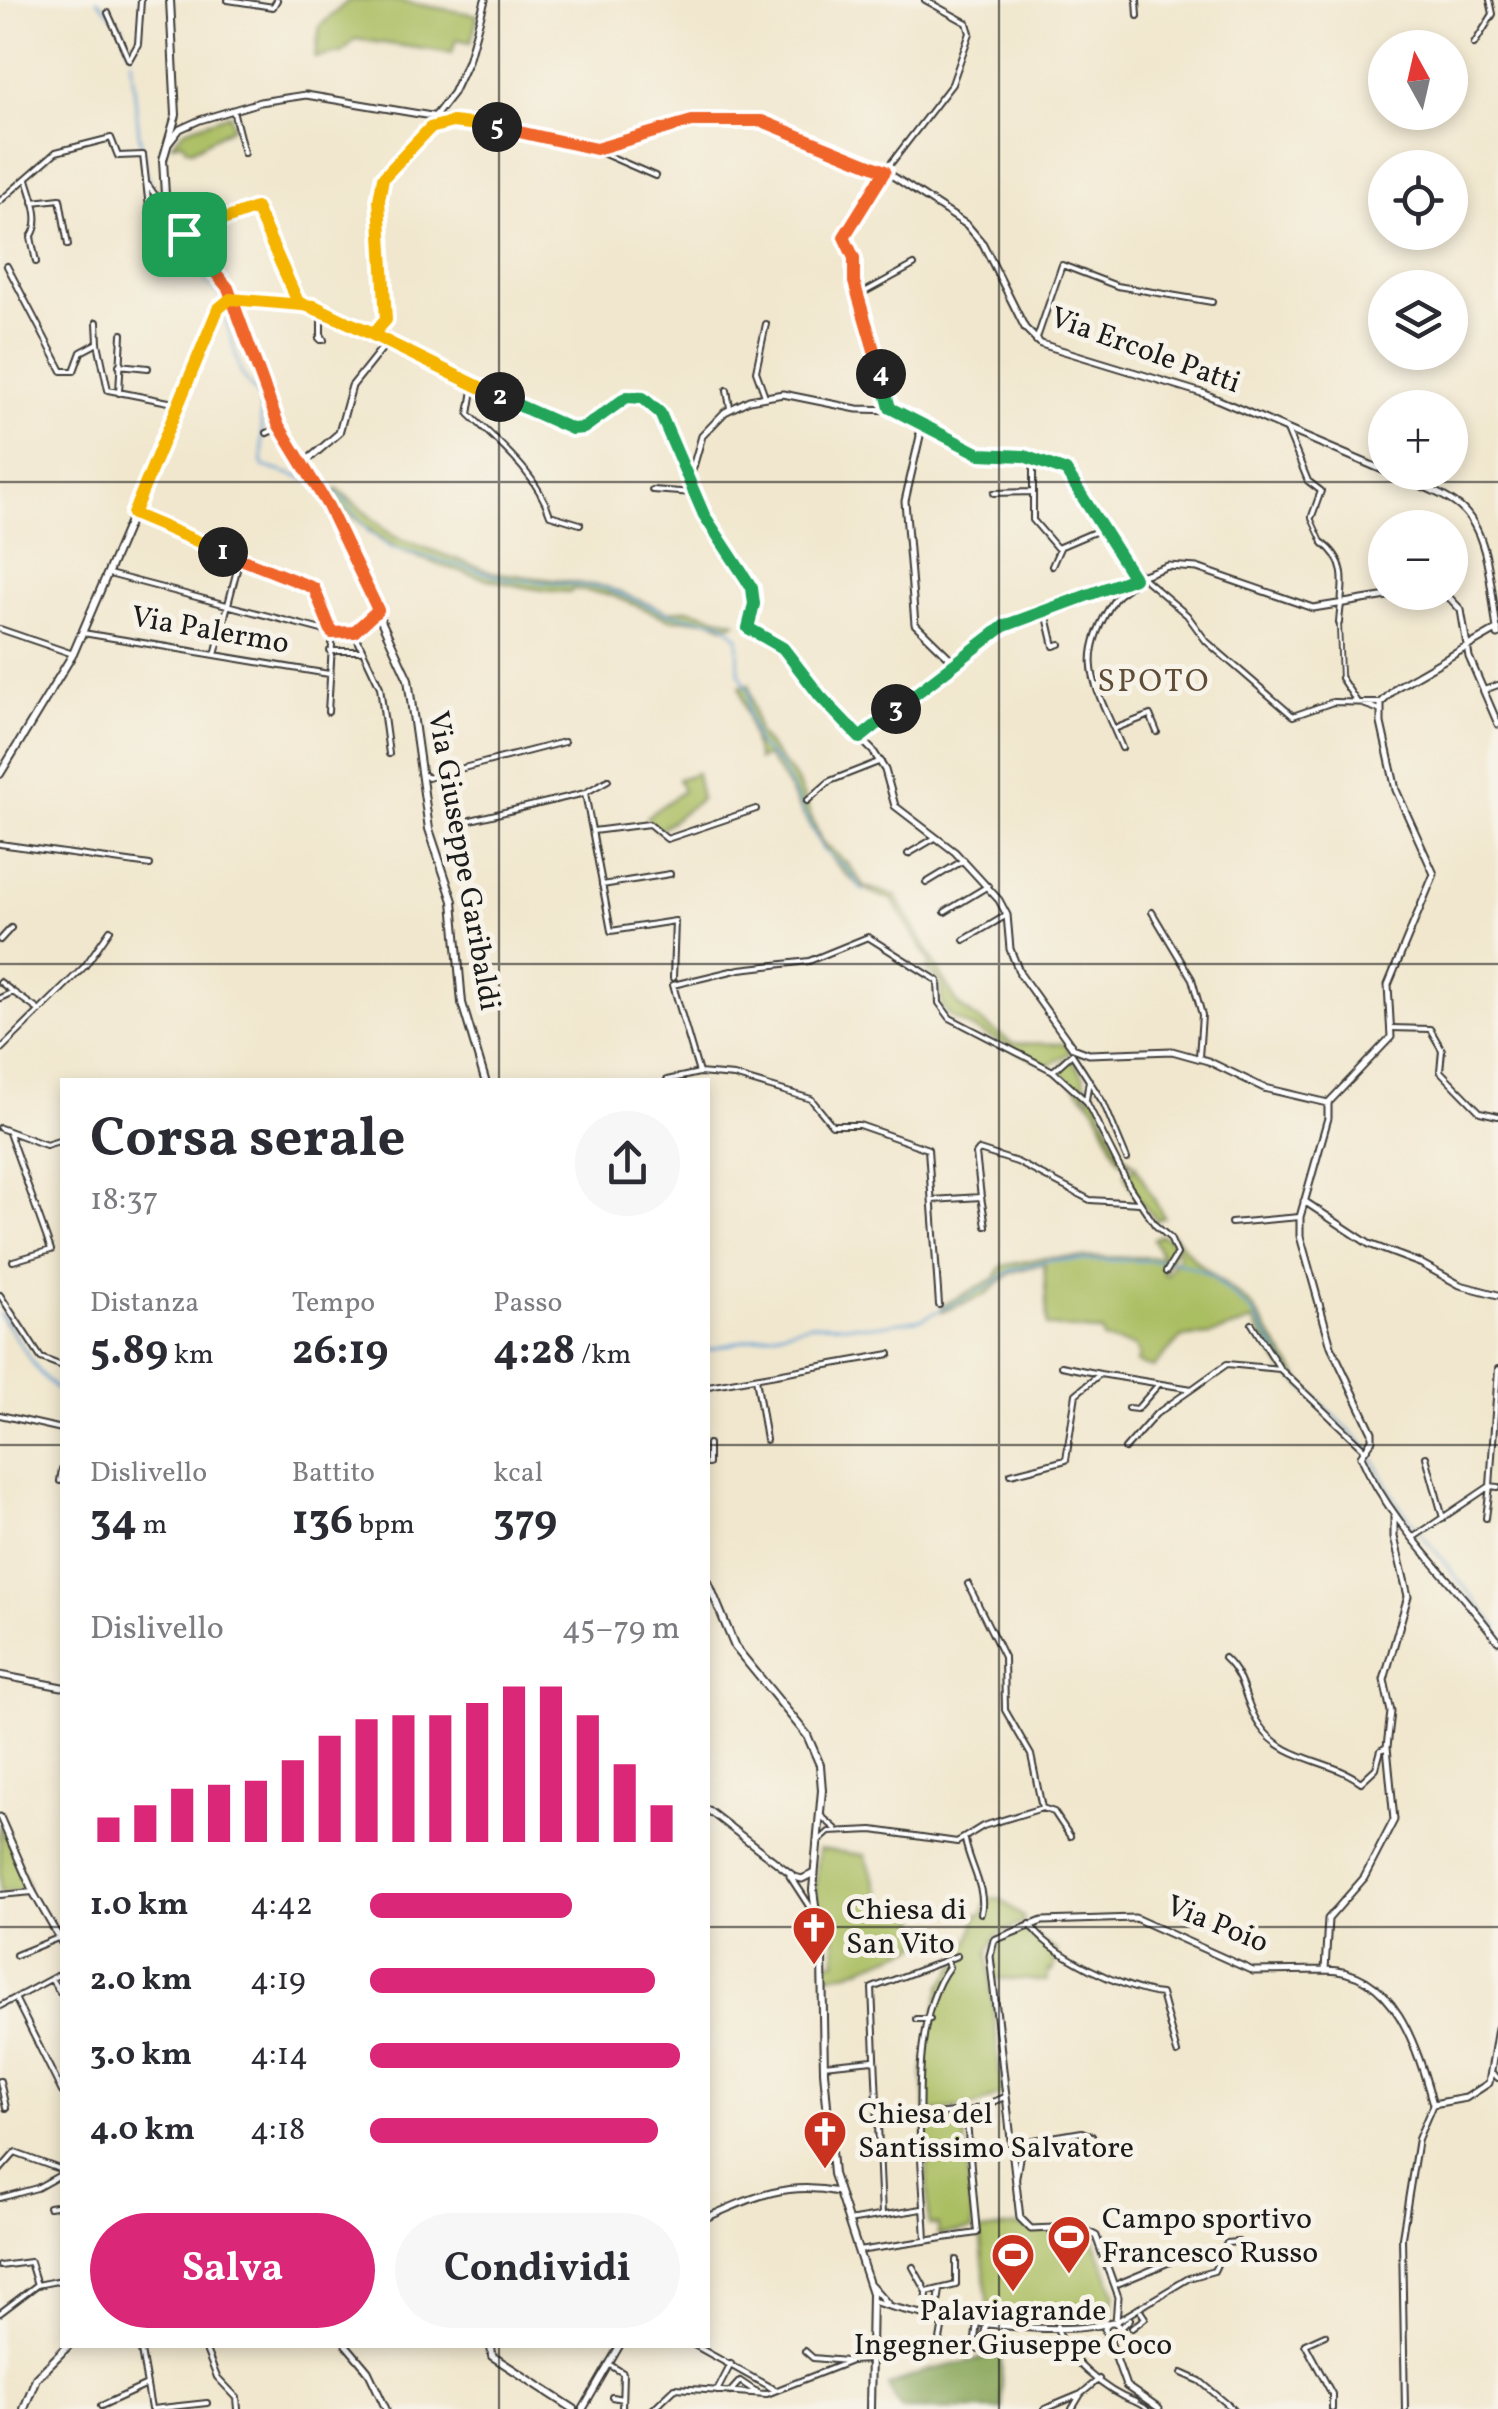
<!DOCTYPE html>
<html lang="it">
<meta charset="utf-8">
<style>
body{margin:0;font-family:Vollkorn,serif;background:#f7f7f7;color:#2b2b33;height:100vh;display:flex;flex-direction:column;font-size:38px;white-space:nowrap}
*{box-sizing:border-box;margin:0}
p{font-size:32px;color:#7c7c81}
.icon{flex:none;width:55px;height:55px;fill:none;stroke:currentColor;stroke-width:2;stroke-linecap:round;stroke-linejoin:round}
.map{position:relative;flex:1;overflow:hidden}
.sheet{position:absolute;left:60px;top:1078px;width:650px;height:1270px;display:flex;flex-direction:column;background:#fff;border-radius:0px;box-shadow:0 5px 15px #0003}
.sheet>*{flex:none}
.needle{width:65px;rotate:352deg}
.fabs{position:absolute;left:1368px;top:30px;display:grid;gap:20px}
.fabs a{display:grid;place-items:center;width:100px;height:100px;border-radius:50%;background:#fff;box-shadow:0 5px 15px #0003;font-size:50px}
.pin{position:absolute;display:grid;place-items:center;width:85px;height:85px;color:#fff;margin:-42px;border-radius:20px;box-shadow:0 5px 15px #0006}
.km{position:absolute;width:50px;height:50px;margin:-25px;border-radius:50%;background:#222;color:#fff;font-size:28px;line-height:50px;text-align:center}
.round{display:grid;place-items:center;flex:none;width:105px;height:105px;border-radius:52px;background:#f7f7f7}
.headline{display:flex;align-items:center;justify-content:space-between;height:170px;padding:0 30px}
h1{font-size:55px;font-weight:700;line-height:75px}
.metrics{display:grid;grid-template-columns:repeat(3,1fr);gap:15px;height:170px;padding:10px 30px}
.metrics div{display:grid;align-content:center}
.metrics b{font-size:42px;font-weight:700}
.metrics small{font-size:28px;font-weight:400}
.metrics p{font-size:28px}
.chart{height:280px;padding:20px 30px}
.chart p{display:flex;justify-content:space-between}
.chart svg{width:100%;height:180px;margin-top:10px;stroke:#db2777;stroke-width:6}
.action{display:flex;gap:20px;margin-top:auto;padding:20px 30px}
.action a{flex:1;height:115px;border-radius:60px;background:#db2777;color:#fff;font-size:40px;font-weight:700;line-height:115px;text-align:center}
.action a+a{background:#f7f7f7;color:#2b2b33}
ul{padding:0 30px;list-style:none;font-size:32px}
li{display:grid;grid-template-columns:160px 120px 1fr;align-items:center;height:75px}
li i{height:25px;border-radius:12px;background:#db2777}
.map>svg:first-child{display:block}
.green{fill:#aabe62;stroke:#636d3f;stroke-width:2.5}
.forest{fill:#87a558;stroke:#52603a;stroke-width:2.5}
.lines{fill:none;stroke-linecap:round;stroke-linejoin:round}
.stream{stroke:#61a0d3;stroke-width:2.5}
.pedestrian-casing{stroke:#3c3a37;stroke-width:6}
.minor-casing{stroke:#3c3a37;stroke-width:8}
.tertiary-casing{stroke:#3c3a37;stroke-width:9}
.secondary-casing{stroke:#3c3a37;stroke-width:10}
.pedestrian{stroke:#fff;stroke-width:2.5}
.minor{stroke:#fff;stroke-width:4}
.tertiary{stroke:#fff;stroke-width:5}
.secondary{stroke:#fff;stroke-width:6}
.split-1-casing{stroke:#fff;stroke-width:20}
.split-2-casing{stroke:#fff;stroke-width:20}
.split-3-casing{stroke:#fff;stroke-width:20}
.split-4-casing{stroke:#fff;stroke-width:20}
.split-5-casing{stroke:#fff;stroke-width:20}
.split-6-casing{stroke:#fff;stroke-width:20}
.split-1{stroke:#f0652b;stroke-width:12}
.split-2{stroke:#f5b400;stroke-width:12}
.split-3{stroke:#22a559;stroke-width:12}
.split-4{stroke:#22a559;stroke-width:12}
.split-5{stroke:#f0652b;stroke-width:12}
.split-6{stroke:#f5b400;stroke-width:12}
.grid{fill:none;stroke:#1c1c1c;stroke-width:2.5;stroke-opacity:0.55}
.labels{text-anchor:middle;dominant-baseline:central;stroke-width:10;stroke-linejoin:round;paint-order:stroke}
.street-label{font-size:30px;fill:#1c1c1c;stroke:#f7f3e8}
.poi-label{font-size:30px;fill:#1c1c1c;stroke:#f7f3e8;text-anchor:start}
.neighbourhood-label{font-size:32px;letter-spacing:2.5px;fill:#5f4d36;stroke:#f7f3e8}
</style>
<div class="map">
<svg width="1498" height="2409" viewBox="0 0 1498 2409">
<rect width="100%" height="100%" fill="#f7f3e8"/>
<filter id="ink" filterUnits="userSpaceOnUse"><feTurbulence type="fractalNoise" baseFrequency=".01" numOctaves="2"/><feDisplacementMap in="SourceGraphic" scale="20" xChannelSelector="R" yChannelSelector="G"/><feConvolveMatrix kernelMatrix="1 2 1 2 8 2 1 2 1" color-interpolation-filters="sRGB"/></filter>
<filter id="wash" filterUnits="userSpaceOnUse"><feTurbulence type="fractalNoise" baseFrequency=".0048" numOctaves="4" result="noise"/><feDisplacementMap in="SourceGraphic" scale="40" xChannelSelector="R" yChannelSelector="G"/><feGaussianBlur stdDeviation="2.25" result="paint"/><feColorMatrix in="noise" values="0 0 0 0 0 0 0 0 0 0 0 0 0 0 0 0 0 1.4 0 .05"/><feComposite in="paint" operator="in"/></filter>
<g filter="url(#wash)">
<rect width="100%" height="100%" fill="#f1e7ce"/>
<path class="green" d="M349,0H393L478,15L471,42L456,39L452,53L355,39L342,53L315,58L320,26Z
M230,114L233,127L192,150L186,149L183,142L172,144L184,130Z
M338,489L393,536L491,572L606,587L668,612L688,609L736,622L725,627L711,620L669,619L611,595L572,589L571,592C526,592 437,568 397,548C372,536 355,514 327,499Z
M749,684L758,733L797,781L821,841L848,864L864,886L896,896L959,1006L1012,1043L1066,1044L1071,1052L1048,1066L952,1018L942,1006L941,982L927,970L930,962L892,899C827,887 804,803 767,756L758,760L740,687Z
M696,773L701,799L658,831L646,817L683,791L678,779Z
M1071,1058L1084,1077L1086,1098L1062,1073V1065Z
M1090,1083L1120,1153L1134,1164L1121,1162C1107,1142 1105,1119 1089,1100Z
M1136,1167L1164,1217L1157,1220C1143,1207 1130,1189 1125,1172Z
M1172,1233L1196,1261L1252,1306L1306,1389L1282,1368L1253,1321L1211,1335L1181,1338L1153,1368L1136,1363L1139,1357L1135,1347L1103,1339L1102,1332L1047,1326L1044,1263L1012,1272L985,1295L942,1312V1306L995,1278L1002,1266L1042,1258L1162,1257L1153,1239L1160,1235L1169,1238L1174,1250L1163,1273L1167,1275L1179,1254Z
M0,1824L28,1886L26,1891L0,1892Z
M819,1849L865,1855L887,1911L917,1902L920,1945L850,1972L826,1976L824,1962L836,1961L834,1931L822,1932L815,1889Z
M999,1898L1024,1918L1023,1923L996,1935L988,1952L1002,2094L972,2107L927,2112L922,2074L941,1986L961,1959L960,1952L969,1942L978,1914L983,1915L987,1899Z
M1024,1930L1057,1951L1053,1971L1049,1970L1047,1981L995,1978L996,1942Z
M963,2115L973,2230L938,2235V2225H929L924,2119Z
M1018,2226L1034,2232L1078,2230L1093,2237L1115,2293L1111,2315L1096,2324L989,2319L980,2231Z"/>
<path class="forest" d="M1001,2354L1003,2409H901L888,2386L926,2371Z"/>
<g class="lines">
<path class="stream" d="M97,0L122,26L130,52
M131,60L139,134L160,239L220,296L222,302
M223,309L241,373L260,399L263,466L309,480
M318,482L343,498L368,531L390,547L508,579L605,588L667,613L722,622L738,637L739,672L749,693L748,713L757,744L779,764L823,850L847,869L863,891
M0,1314L40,1373L62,1395
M708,1350L810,1324L874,1326L922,1319L988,1287L1011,1270L1049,1260L1173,1261L1195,1268L1210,1275L1253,1313L1291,1374L1368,1449L1397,1503L1498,1629"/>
</g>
</g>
<g filter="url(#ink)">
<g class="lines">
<defs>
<path id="pedestrian" d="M1311,518L1322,542
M1339,625L1341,677
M1136,2403L1147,2409"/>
<path id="minor" d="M228,0L273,7L277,0
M1137,0L1138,16
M108,13L129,60L138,44L141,0
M1474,44L1493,14L1490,0
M233,110L244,153
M593,149L655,176
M27,179C32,197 43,221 31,237L36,262
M148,185L162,205L167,202
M0,201L56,152L111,138L118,156L143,155L152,234
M33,202L60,199L68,245
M184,234L256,209L299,302
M7,266L62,371H74L81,352L98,343L108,390L179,404
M861,294L914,265
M321,309V336
M97,322L98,343
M322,336L324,340H321L319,338Z
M1036,341L1062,265L1117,286L1212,302
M119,365L148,368
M474,384L469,414C502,446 536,473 550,515L580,524
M727,390L730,408
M119,393L122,334
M765,396L756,371L766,324
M890,409L855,282L854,257L844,237L885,171L952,84L970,33L967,23L925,0
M1287,430L1308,481L1321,491L1312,516
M267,433L280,427
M1033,459V520L1057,548L1104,528
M652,490L694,493
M994,493L1032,492
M133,515L314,589L333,628L328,712
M1414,526V528
M1323,543C1352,565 1341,591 1339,623
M1052,566L1060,548
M109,574L333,633L354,632L378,610
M1141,576L1187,615L1206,641L1293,716L1333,702L1381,703
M1045,608L1054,646L1060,644
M0,629L73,654
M354,632L380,687L389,754
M83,633L329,674
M330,651H360
M215,655L240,558
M1341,678L1357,702
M1484,690L1498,685
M1363,704L1380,710
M1114,729L1150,715L1157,732
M1122,748C1096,685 1073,663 1114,600C1121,589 1130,592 1134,578
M448,772L564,742
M424,775L428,778L448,772L458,823L585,793L611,931L675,921L673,978
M585,793L608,780
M807,801L830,781L881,761
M593,831L649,824L667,839L756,809
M0,844L150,865
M908,854L935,838
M926,883L964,860
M602,885L670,874
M945,912L988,886
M1152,912L1192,979L1202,1015L1199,1057
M0,940L11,928
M964,940L1007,915
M0,982L13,992
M0,998L13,992L37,1009
M1391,1028L1430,1029L1442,1050L1440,1071L1480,1112L1498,1116
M0,1050L85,966L110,930
M1072,1054L1104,1104L1127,1159
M1053,1071L1072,1054
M699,1073L673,985L740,969L809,961L868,937L938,981L939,1003L950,1018L1053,1071L1086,1101L1129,1186L1155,1225L1170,1238L1177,1254L1166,1272
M667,1080L699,1073L734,1076L811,1099L832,1125H859L928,1149L939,1305
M1086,1100L1089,1080
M0,1128L46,1145L62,1140
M9,1133L51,1250L13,1261
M981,1197L986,1226
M932,1200L981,1197L976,1154L979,1150L1017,1162L1090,1200L1139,1203
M1231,1223L1300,1217
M0,1295L41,1358L62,1366
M1252,1324L1280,1369L1364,1449
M1061,1366L1100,1374
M756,1378L766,1440
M708,1386L890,1354
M1128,1408L1137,1409L1159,1384
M0,1415L62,1429
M708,1444V1464
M1125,1449L1156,1414L1192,1389
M1426,1457L1443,1518
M1011,1474L1066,1460L1076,1394L1100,1374L1192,1389L1227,1364L1280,1369
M60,1481L62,1469
M1486,1518L1490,1486L1498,1487
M1414,1537L1490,1486L1498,1369
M1224,1658C1246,1678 1244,1704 1260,1726C1285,1762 1328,1758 1361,1782L1376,1768L1381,1750L1387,1747
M1042,1808L1054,1812L1070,1836
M821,1816L836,1829
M965,1840C969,1863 987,1890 981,1913
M819,1841L829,1832L873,1830L957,1842L983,1826L1042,1808L1031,1755L1005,1710L1004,1657L968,1584
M0,1895L33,1892
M1030,1924C1048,1954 1127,1991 1161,1994L1177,2053
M16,1955L58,1938
M51,1979L62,1995
M15,1998L62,2092
M0,2006L62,1973
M916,2019H930
M823,2065L873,2060
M1494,2075L1498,2078
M0,2081L6,2108
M878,2120L973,2110L1005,2097
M0,2170L15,2153L62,2170
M1016,2180L1022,2142L1082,2132L1092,2136
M0,2198L37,2188L62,2174
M49,2207L62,2205
M882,2215L872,1988L957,1956
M848,2221L922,2209
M926,2241C923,2168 904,2026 949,1967L947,1962
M858,2251L977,2233L966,2111
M0,2266L30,2262L37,2285
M913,2267L927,2292
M1115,2285L1170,2262
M937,2310L940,2290
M0,2313L37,2285L62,2280
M926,2315L927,2292L956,2285V2260
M977,2321L974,2349L980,2350L986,2326
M1116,2322L1189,2278L1214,2271L1227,2243L1238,2242
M1057,2326C1062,2357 1107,2392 1135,2402
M1132,2328L1145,2318L1141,2312
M1120,2329L1130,2319
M1325,2335L1305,2344L1332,2394V2409
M940,2340L944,2317
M140,2345L151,2409
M204,2345L217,2377L237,2398L238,2409
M694,2345L775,2390
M805,2351L813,2358L846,2361
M610,2365L623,2373L622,2409
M1182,2373L1200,2381L1233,2409
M717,2391L731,2364
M730,2392L740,2381L758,2393
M612,2397L622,2399
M101,2406L147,2385
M152,2409L207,2403
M653,2409L675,2388L767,2394L851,2361L870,2360
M1045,2409L1081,2394L1099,2379
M1072,2409L1081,2394
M1405,2409L1402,2237L1418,2139L1433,2104"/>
<path id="tertiary" d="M169,143L180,129L200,120L260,102L306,95L515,130L589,149L691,121L772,123L885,171L967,225L983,244L1025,328L1041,344L1205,394L1385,471
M233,298L314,306L567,428L583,427L631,395L643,398L659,413L704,515L752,587L754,604L748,628L786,651L830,708L873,751L885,770L895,806L955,852L999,900L1007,915L1010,949L1020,974L1073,1048L1089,1054L1172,1051L1208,1061L1264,1088L1328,1103V1118L1300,1217V1236L1331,1346L1372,1432V1440L1361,1456C1391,1526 1453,1580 1498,1641
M384,340L379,188L453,93L468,61L485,0
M917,421L920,436L905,501L915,624L955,663
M303,464L339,433L352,386L387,342
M1387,472C1411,482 1440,491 1460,507C1491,533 1491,597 1498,635
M689,481L702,436L725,412L749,400L783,394L857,409L897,410L980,454L1024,456L1066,471L1125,563L1141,576
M1444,592L1461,610L1469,657L1498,724
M860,737L1003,626L1168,566L1197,568L1313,608L1412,592
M1328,1103L1391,1037L1388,985L1434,874L1396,790L1381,723V703L1397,687L1498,629
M1304,1201L1369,1244L1422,1264L1460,1285L1498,1295
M1394,1516V1537L1408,1596L1384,1680L1391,1712L1387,1747L1394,1820L1364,1878L1328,1919L1325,1970C1395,1970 1417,2048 1433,2104L1466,2098L1489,2083L1498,2028
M0,1675L62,1687
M708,1810L795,1877L802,1879L814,1873
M0,1817L33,1892L62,1943
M790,1876L814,1913
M708,2217C753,2197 788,2181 838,2192
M871,2285L887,2303
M873,2301C922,2319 1058,2338 1108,2323
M1105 2329a7 7 0 1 1 14 0a7 7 0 1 1-14 0Z
M1116,2322L1118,2297L1096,2236L1078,2227L1031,2229L1020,2218L990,1956L994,1940L1042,1921L1135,1918L1253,1971L1325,1970
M1107,2333L1126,2386L1159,2409
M346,2345L368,2371L386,2409
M583,2409L620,2345"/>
<path id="secondary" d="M170,0L176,115L163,160L165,195L180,229L229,289L278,424L328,506L408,679L429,829L453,901L462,1003L485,1080
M0,774L73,654L229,289
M708,1582L735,1647L807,1735L820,1765L822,1790L813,1890L822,1959L824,2071L833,2174L872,2293L870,2409
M491,2345L492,2356L574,2409
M24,2409L36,2378L69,2345"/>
</defs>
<use href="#pedestrian" class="pedestrian-casing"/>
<use href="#minor" class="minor-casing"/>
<use href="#tertiary" class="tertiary-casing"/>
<use href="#secondary" class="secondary-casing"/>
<use href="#pedestrian" class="pedestrian"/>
<use href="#minor" class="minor"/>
<use href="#tertiary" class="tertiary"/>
<use href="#secondary" class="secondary"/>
</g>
</g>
<g class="lines" filter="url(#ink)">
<defs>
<path id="split-1" d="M184,234L228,288L278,424L328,506L378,610L354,632L332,633L314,588L223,552"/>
<path id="split-2" d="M223,552L133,514L218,309L230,299L314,306L500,397"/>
<path id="split-3" d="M500,397L572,429L584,428L627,397L643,398L660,413L704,515L752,588L754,604L748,628L783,648L820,696L860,738L896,709"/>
<path id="split-4" d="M881,374L890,408L980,454L1024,456L1066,471L1134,578L1004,626L896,709"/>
<path id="split-5" d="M497,127L596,149L692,121H762L885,171L844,237L854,258V282L881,374"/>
<path id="split-6" d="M184,234L256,208L298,302L374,333L386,320L379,200L383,178L430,128L452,122L497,127"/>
</defs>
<use href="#split-1" class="split-1-casing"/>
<use href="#split-2" class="split-2-casing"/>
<use href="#split-3" class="split-3-casing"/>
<use href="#split-4" class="split-4-casing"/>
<use href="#split-5" class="split-5-casing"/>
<use href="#split-6" class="split-6-casing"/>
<use href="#split-1" class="split-1"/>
<use href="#split-2" class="split-2"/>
<use href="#split-3" class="split-3"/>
<use href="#split-4" class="split-4"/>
<use href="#split-5" class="split-5"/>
<use href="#split-6" class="split-6"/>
</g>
<path class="grid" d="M499,0V1080M999,0V2409M0,482H1498M0,964H1498M0,1445H62M708,1445H1498M0,1927H62M708,1927H1498M499,2345V2409"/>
<defs>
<symbol id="church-pin" viewBox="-11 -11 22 30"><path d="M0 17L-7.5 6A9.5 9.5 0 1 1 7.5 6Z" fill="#c8321e" stroke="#f7f3e8"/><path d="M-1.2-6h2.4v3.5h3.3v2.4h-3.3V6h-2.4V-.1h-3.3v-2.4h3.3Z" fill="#fff"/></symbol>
<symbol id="stadium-pin" viewBox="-11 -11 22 30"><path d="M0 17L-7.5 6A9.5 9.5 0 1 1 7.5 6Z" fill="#c8321e" stroke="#f7f3e8"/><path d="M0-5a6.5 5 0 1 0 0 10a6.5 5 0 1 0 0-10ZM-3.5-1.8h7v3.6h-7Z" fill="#fff"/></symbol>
</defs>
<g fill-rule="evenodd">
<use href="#church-pin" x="789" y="1903" width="50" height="68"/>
<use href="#church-pin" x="800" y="2107" width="50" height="68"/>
<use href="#stadium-pin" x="1044" y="2212" width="50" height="68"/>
<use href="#stadium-pin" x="988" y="2230" width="50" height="68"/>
</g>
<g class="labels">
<g class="street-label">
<text transform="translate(1145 351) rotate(20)">Via Ercole Patti</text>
<text transform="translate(210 631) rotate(10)">Via Palermo</text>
<text transform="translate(463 861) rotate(80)">Via Giuseppe Garibaldi</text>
<text transform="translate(1217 1925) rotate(22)">Via Poio</text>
</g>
<g class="poi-label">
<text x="846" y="1911">Chiesa di<tspan x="846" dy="34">San Vito</tspan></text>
<text x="858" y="2115">Chiesa del<tspan x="858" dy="34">Santissimo Salvatore</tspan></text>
<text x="1102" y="2220">Campo sportivo<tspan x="1102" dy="34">Francesco Russo</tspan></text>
<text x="1013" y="2312" text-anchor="middle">Palaviagrande<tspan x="1013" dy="34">Ingegner Giuseppe Coco</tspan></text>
</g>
<g class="neighbourhood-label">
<text x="1154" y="683">SPOTO</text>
</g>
</g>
</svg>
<div class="fabs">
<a><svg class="needle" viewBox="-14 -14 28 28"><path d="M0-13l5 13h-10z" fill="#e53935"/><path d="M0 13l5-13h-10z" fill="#7c7c81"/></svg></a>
<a><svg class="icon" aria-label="locate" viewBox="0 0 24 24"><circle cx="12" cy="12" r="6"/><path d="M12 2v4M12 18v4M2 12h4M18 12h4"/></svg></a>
<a><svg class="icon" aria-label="layers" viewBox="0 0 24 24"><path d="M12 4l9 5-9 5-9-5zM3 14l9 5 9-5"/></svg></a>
<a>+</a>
<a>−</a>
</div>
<div class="pin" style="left:184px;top:234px;background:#1e9e55"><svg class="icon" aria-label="arrive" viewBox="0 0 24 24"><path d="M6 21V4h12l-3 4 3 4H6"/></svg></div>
<b class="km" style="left:223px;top:552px">1</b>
<b class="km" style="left:500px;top:397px">2</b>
<b class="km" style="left:896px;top:709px">3</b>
<b class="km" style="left:881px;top:374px">4</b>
<b class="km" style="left:497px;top:127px">5</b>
<section class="sheet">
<div class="headline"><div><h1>Corsa serale</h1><p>18:37</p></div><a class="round"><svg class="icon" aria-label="share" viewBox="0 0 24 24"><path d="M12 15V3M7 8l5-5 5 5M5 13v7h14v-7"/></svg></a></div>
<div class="metrics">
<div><p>Distanza</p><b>5.89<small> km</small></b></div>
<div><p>Tempo</p><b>26:19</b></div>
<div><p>Passo</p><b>4:28<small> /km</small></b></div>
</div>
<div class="metrics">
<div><p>Dislivello</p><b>34<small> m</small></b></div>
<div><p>Battito</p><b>136<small> bpm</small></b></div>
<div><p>kcal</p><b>379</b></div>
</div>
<div class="chart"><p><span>Dislivello</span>45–79 m</p>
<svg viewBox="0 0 160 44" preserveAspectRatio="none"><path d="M5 44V38M15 44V35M25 44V31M35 44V30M45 44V29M55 44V24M65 44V18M75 44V14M85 44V13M95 44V13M105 44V10M115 44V6M125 44V6M135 44V13M145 44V25M155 44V35"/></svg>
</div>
<ul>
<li><b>1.0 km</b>4:42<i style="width:65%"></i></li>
<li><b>2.0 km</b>4:19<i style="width:92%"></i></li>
<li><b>3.0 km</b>4:14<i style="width:100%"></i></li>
<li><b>4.0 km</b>4:18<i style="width:93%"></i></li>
</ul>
<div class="action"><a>Salva</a><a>Condividi</a></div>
</section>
</div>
